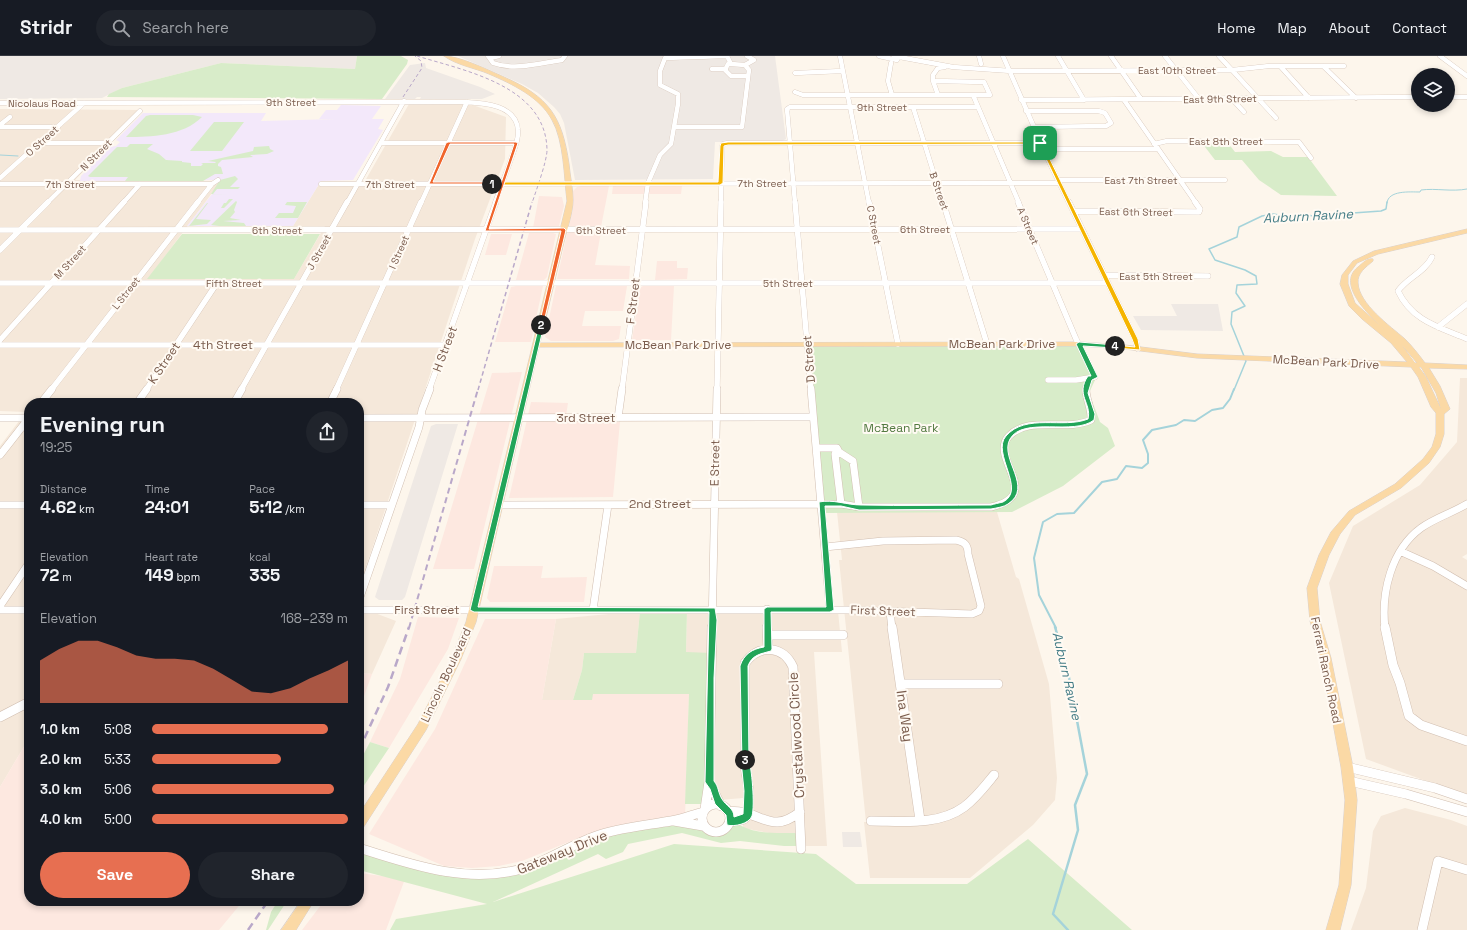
<!DOCTYPE html>
<meta charset="utf-8">
<style>
body{margin:0;font-family:"Space Grotesk",sans-serif;background:#20242c;color:#f1f3f6;height:100vh;display:flex;flex-direction:column;font-size:15px;white-space:nowrap}
*{box-sizing:border-box;margin:0}
p{font-size:13px;color:#9ea1a6}
.icon{flex:none;width:22px;height:22px;fill:none;stroke:currentColor;stroke-width:2;stroke-linecap:round;stroke-linejoin:round}
.map{position:relative;flex:1;overflow:hidden}
.side{position:absolute;left:24px;top:342px;width:340px;height:508px;display:flex;flex-direction:column;background:#171b24;border-radius:16px;box-shadow:0 2px 6px #0003}
.side>*{flex:none}
.controls{position:absolute;left:1411px;top:12px;display:grid;gap:8px}
.controls a{display:grid;place-items:center;width:44px;height:44px;border-radius:50%;background:#171b24;box-shadow:0 2px 6px #0003;font-size:20px}
.pin{position:absolute;display:grid;place-items:center;width:34px;height:34px;color:#fff;margin:-17px;border-radius:8px;box-shadow:0 2px 6px #0006}
.km{position:absolute;width:20px;height:20px;margin:-10px;border-radius:50%;background:#222;color:#fff;font-size:11px;line-height:20px;text-align:center}
.round{display:grid;place-items:center;flex:none;width:42px;height:42px;border-radius:21px;background:#20242c}
.overview{display:flex;align-items:center;justify-content:space-between;height:68px;padding:0 16px}
h1{font-size:22px;font-weight:800;line-height:30px}
.stats{display:grid;grid-template-columns:repeat(3,1fr);gap:6px;height:68px;padding:4px 16px}
.stats div{display:grid;align-content:center}
.stats b{font-size:17px;font-weight:800}
.stats small{font-size:11px;font-weight:400}
.stats p{font-size:11px}
.chart{height:112px;padding:8px 16px}
.chart p{display:flex;justify-content:space-between}
.chart svg{width:100%;height:72px;margin-top:4px;fill:#e76f51;opacity:.7}
.action{display:flex;gap:8px;margin-top:auto;padding:8px 16px}
.action a{flex:1;height:46px;border-radius:24px;background:#e76f51;color:#fff;font-size:16px;font-weight:800;line-height:46px;text-align:center}
.action a+a{background:#20242c;color:#f1f3f6}
ul{padding:0 16px;list-style:none;font-size:13px}
li{display:grid;grid-template-columns:64px 48px 1fr;align-items:center;height:30px}
li i{height:10px;border-radius:5px;background:#e76f51}
header{display:flex;align-items:center;gap:24px;box-sizing:border-box;height:56px;padding:0 20px;background:#171b24;border-bottom:1px solid #363941}
header strong{font-size:19px}
nav{display:flex;gap:22px;margin-inline-start:auto;font-size:14px}
.search{width:280px;height:36px;background:#20242c;display:flex;align-items:center;gap:10px;box-sizing:border-box;padding:0 14px;border-radius:22px;color:#9ea1a6;font-size:15px}
.map>svg:first-child{display:block}
.residential{fill:#f5e8da}
.commercial{fill:#fde8e0}
.industrial{fill:#efe9e4}
.education{fill:#f3e8fa}
.green{fill:#d8ecc9}
.lines{fill:none;stroke-linecap:round;stroke-linejoin:round}
.stream-far3{stroke:#a5d3da;stroke-width:1}
.stream-far2{stroke:#a5d3da;stroke-width:1.5}
.stream-far1{stroke:#a5d3da;stroke-width:2}
.stream{stroke:#a5d3da;stroke-width:2.5}
.minor-far3-casing{stroke:#d1beb0;stroke-width:5}
.minor-far2-casing{stroke:#d1beb0;stroke-width:6}
.minor-far1-casing{stroke:#d1beb0;stroke-width:8}
.minor-casing{stroke:#d1beb0;stroke-width:10}
.major-casing{stroke:#dad1cd;stroke-width:1}
.minor-far3{stroke:#fff;stroke-width:4.5}
.minor-far2{stroke:#fff;stroke-width:5.5}
.minor-far1{stroke:#fff;stroke-width:7}
.minor{stroke:#fff;stroke-width:9}
.major{fill:#fbd9a5;fill-rule:evenodd}
.rail-far3{stroke:#b9a8c9;stroke-width:1;stroke-dasharray:3.5 2.5;stroke-linecap:butt}
.rail-far2{stroke:#b9a8c9;stroke-width:1.5;stroke-dasharray:4.5 3;stroke-linecap:butt}
.rail-far1{stroke:#b9a8c9;stroke-width:2;stroke-dasharray:6 4;stroke-linecap:butt}
.rail{stroke:#b9a8c9;stroke-width:2.5;stroke-dasharray:8 5;stroke-linecap:butt}
.split-1{fill:#f5b400;stroke:#fff}
.split-2{fill:#f0652b;stroke:#fff}
.split-3{fill:#22a559;stroke:#fff}
.split-4{fill:#22a559;stroke:#fff}
.split-5{fill:#f5b400;stroke:#fff}
.labels{text-anchor:middle;dominant-baseline:central;stroke-width:4;stroke-linejoin:round;paint-order:stroke}
.far-street-label{font-size:10px;fill:#7a5c4d;stroke:#fffaf3}
.street-label{font-size:12px;fill:#7a5c4d;stroke:#fffaf3}
.park-label{font-size:12px;fill:#537a41;stroke:#fffaf3}
.water-label{font-size:13px;font-style:italic;fill:#437c86;stroke:#fffaf3}
.near-street-label{font-size:14px;fill:#7a5c4d;stroke:#fffaf3}
</style>
<header>
<strong>Stridr</strong>
<div class="search"><svg class="icon" aria-label="search" viewBox="0 0 24 24"><circle cx="10" cy="10" r="6"/><path d="M15 15l6 6"/></svg>Search here</div>
<nav><a>Home</a><a>Map</a><a>About</a><a>Contact</a></nav>
</header>
<div class="map">
<svg width="1467" height="874" viewBox="0 0 1467 874">
<rect width="100%" height="100%" fill="#fdf6ec"/>
<path class="residential" d="M409,48H470L506,61L505,103L475,183L359,532V347H29V682L0,731V390L26,356L0,355V53L143,54L75,124L221,125L148,223H294L325,170H293L321,125H365Z
M1460,322H1467V498L1462,501L1467,504V740L1366,703L1329,527L1353,470L1420,429L1457,386Z
M837,456H997L1016,521L1019,523L1049,628L1057,722L1055,744L1033,769L970,822H870L864,766H866L839,504H842Z
M359,551L396,565L372,618L359,617Z
M640,555L636,597H584L582,614L573,644H542L556,563Z
M687,555H838L842,596H814L827,790H797L796,777H769L743,772V742L719,744L712,722L714,597H686Z
M1405,752L1451,764L1467,770V874H1351L1366,832L1373,775L1381,760Z"/>
<path class="commercial" d="M581,130H609L601,171L569,170L573,153V135L577,131Z
M613,130H682L681,138H612Z
M539,140L562,141L564,150L559,170L533,172Z
M569,176H601L595,209L630,210L629,223H557L567,178Z
M529,177H553L556,178L547,221L544,224H516Z
M491,178H512L506,199H485Z
M657,205H677V212H688L687,223L655,224Z
M516,230H543L531,286H495L511,231Z
M556,230H627L623,255H585L582,270H621L619,283L613,285H551L545,281Z
M643,230H674L671,284H632L640,232Z
M522,316L474,513H433L492,317Z
M531,346L568,347L565,366H620L613,441L509,442Z
M494,510H543L541,522L587,521L584,546H490L487,542Z
M418,561L459,562L448,593L389,692L370,686L400,623Z
M485,563H556L542,644H592V638H689L685,762L643,766L576,783L522,805L499,810L472,812L444,810L369,778L435,673Z
M359,617L372,618L359,654Z
M29,682V845H243L219,874H0V731Z
M359,817L405,823L386,874H302L324,845H359Z"/>
<path class="industrial" d="M0,0H357L355,13L221,7L122,32L102,42L0,43Z
M458,0H775L786,83L780,86H715L713,123L575,124L564,67L560,58L554,51L538,37L522,28Z
M425,7L426,12L480,31L495,38L482,43H420L421,41H417L415,43H385L410,9Z
M1171,248H1218L1223,275L1141,274L1133,260H1177Z
M436,368H458L405,541L402,544H379L375,541L431,370Z
M842,776H860L862,791H843Z"/>
<path class="education" d="M341,49L381,50L372,63H384L378,73L383,74L353,124L321,125L293,170H187L223,124L80,125L81,120L110,91L116,90L120,86L116,84L143,57H266L261,65L336,63H319L326,54H337Z"/>
<path class="green" d="M357,0H401L408,4L407,8L382,43L107,41L109,38L122,32L221,7L355,13Z
M150,59H193L202,61C183,80 151,81 126,81L146,60Z
M214,66H244L222,95H190Z
M1202,87H1228L1235,96L1271,95L1283,101H1308L1337,140L1281,139L1259,124L1242,104H1215Z
M130,88H153L147,93L159,98L166,104L182,105V106L191,107V110H201L203,108L201,107H215L216,106L208,105L253,95L254,91L269,90L270,93L274,95L267,98L250,99L253,101L222,104L218,108V110L221,111L223,118H215L203,125H125L128,121H90L88,120L117,91H127Z
M235,120L238,123L230,131H240L238,133H217L213,138L229,139L211,138L220,124Z
M229,143H233L224,152H221L224,147H208L196,163L211,164L207,168L189,170L207,147H226Z
M236,145L237,146L234,154L235,156L230,162L241,164L223,165L244,167L246,170H219L211,169Z
M287,146H307L298,162H275L279,157H293L296,150L285,149Z
M182,178H320L294,223H147Z
M809,290H1080L1096,322L1089,337L1100,366L1108,372L1115,390L1063,430L1012,456L824,457Z
M640,555H687L686,596L711,597L708,723L711,748H685L689,638H593L592,644H573L582,614L584,597H636Z
M370,686L389,692L359,737V707Z
M683,765L705,776L724,777L736,766C752,779 776,777 796,777L797,790H784L740,785L721,787L682,777L628,788L623,796L606,803L598,798L493,846L674,788L816,798L856,828H967L1028,783L1132,874H390L396,863L487,848L359,814V795L419,814L471,823L519,816L596,783Z
M278,845H287L268,874H266L271,856Z"/>
<g class="lines">
<path class="stream-far3" d="M0,99L18,100
M1387,147C1388,134 1410,136 1420,136L1421,134C1436,132 1452,136 1467,133"/>
<path class="stream-far2" d="M1234,334L1246,305L1231,268L1232,256L1245,250L1236,237L1237,229L1257,228L1256,220L1245,214L1215,204L1209,193L1237,181L1239,171L1262,160L1273,158L1292,161L1302,158L1318,161L1331,159L1344,160L1353,157L1381,155L1386,153L1387,146"/>
<path class="stream-far1" d="M1056,572L1039,539L1034,502L1043,466L1057,458L1074,457L1102,426L1117,423L1126,410L1142,412L1148,407V398L1143,384L1152,374L1176,369L1184,364L1195,365L1212,354L1223,352L1230,343L1234,333"/>
<path class="stream" d="M1055,571L1067,611L1087,718L1075,749L1078,774L1053,858L1068,874"/>
<defs>
<path id="minor-far3" d="M488,0L493,7C515,15 540,7 562,4L565,0
M840,0L869,147
M879,0L897,4
M894,0L953,11L1011,15L1232,14L1269,10H1344
M979,0L981,8
M1003,0L1034,71L1035,77L1069,147
M1058,0L1084,44
M1111,0L1141,43
M1165,0L1199,43
M1219,0L1276,62
M1440,0L1467,20
M490,2L499,0
M891,7L888,25L892,39
M731,8H728L725,14L731,20H748
M745,9L754,4L747,0
M1280,10L1309,42
M1323,10L1356,42
M712,13H726
M795,17L842,15
M933,25V19L938,12L945,11
M933,25L984,26L990,39H938Z
M795,36L803,39H938
M973,39L1019,147
M1448,41H1467
M1232,43L1244,56
M1021,44L1418,41
M1124,44L1196,147
M0,47L463,46C482,47 516,48 518,74C519,84 514,94 511,103C506,118 500,132 495,147
M913,51L943,147
M1026,55H1099L1105,57L1111,67L1106,70L1034,71
M0,69L10,61
M0,71H58
M674,71H742L749,14L745,9L731,8L727,0
M39,87H108
M381,87H516
M1154,88L1167,85L1299,86L1311,102
M1043,93H1157
M0,122L84,47
M1058,124H1225
M0,128H212
M321,128L1059,127
M47,147L140,55
M123,147L140,128
M197,147L212,128L218,124
M347,147L404,45
M421,147L467,46
M645,147L648,127L660,99L671,88L678,48V38L660,29V15L665,2L726,0
M721,147L722,90L723,88L728,87H1040
M795,147L787,53L790,51H978"/>
<path id="minor-far2" d="M795,146L811,334
M869,146L898,288
M943,146L987,288
M1018,146L1076,283L1095,321L1076,324H1048
M1069,146L1135,283L1138,293
M1073,155L1199,156L1200,153L1195,146
M0,174L1082,173
M0,194L48,146
M1432,201C1425,216 1407,222 1398,235C1412,265 1439,271 1467,283
M1104,219L1208,220
M0,227H1108
M1438,271L1467,248
M0,284L124,146
M0,289H446
M51,334L198,146
M146,334L217,227
M241,334L347,146
M336,334L421,146
M429,334L496,146
M622,334L646,146
M717,334L721,146
M1086,334L1090,322"/>
<path id="minor-far1" d="M811,333L830,554
M41,347L52,333
M137,347L147,333
M234,347L242,333
M330,347L337,333
M0,362H29
M359,362L813,361
M618,362L622,333
M816,392H837L839,396
M0,399L29,362
M841,448L835,398L839,396L853,405L859,451
M0,449H29
M359,449H392
M499,449L841,448L859,451H991C1045,439 988,402 1009,380C1029,359 1066,376 1091,364C1092,353 1086,344 1086,333
M1402,496L1433,510L1467,530
M359,544L419,371L422,354L430,333
M0,550L29,507
M767,553V572
M0,554H29
M359,554H847L972,558L979,555L981,550L968,498C968,489 965,486 956,484L883,485L825,491
M593,554L608,449
M890,556L892,572
M712,572L717,333
M1385,572C1381,537 1391,494 1421,472C1435,462 1452,457 1467,448"/>
<path id="minor" d="M767,571L768,593
M892,571L920,764
M1385,571L1393,609L1400,627L1409,660L1421,669L1467,685
M768,579H843
M901,628H998
M0,661L29,646
M1347,711L1435,732L1467,743
M1349,725L1406,738L1467,756
M709,726L721,750
M702 762a14 14 0 1 1 28 0a14 14 0 1 1-28 0Z
M705,753L709,726L712,571
M728,755C732,756 737,755 741,756C766,761 774,776 800,756
M674,765L703,770
M871,765C902,765 938,770 964,751C976,742 985,730 994,719
M730,766L744,763L748,759L749,735L745,710V607C759,588 783,589 793,611L801,793
M359,792C412,809 469,829 525,812C552,803 575,786 602,778C625,771 648,769 671,765C682,763 692,759 703,756
M1422,874L1438,805L1467,814"/>
<path id="major" d="M444,0C460,0 488,14 504,21C549,41 562,60 569,108C570,120 573,132 573,144C573,157 567,173 564,186C556,219 548,253 540,287L1080,286L1125,289L1197,298L1407,306L1391,287L1362,263L1349,250L1340,228L1342,219L1353,205L1374,195L1467,173V177L1378,198L1357,207L1348,219V228L1355,247L1385,274C1372,262 1335,229 1358,211C1363,207 1367,202 1373,203V205C1366,211 1357,217 1358,227C1359,248 1390,270 1405,283C1413,291 1419,299 1425,307L1467,309V313L1429,312L1440,330L1450,353L1444,358V378L1440,391L1429,407L1401,432L1355,459L1340,478L1329,499L1317,532L1320,565L1331,602L1353,711L1357,744L1351,829L1340,874H1326L1339,829L1345,744L1341,711L1321,602L1310,565L1307,532L1319,499L1331,476L1349,455L1395,428L1423,403L1432,391L1436,378V357L1431,351L1418,321L1411,311L1197,302L1125,293L1080,290L539,291L476,566L461,603L426,674L363,772L359,773V758L418,668L451,603L466,566L567,145C564,121 564,85 552,64C540,41 512,28 489,18C475,12 456,9 444,0ZM1401,288L1417,307H1415ZM1419,311H1421L1436,337L1441,353L1426,321Z
M301,845H314L296,874H281Z"/>
</defs>
<use href="#minor-far3" class="minor-far3-casing"/>
<use href="#minor-far2" class="minor-far2-casing"/>
<use href="#minor-far1" class="minor-far1-casing"/>
<use href="#minor" class="minor-casing"/>
<use href="#major" class="major-casing"/>
<use href="#minor-far3" class="minor-far3"/>
<use href="#minor-far2" class="minor-far2"/>
<use href="#minor-far1" class="minor-far1"/>
<use href="#minor" class="minor"/>
<use href="#major" class="major"/>
<path class="rail-far3" d="M417,0C466,15 546,30 547,94C547,105 536,135 532,147
M403,41L422,12L421,5L415,0"/>
<path class="rail-far2" d="M478,334L532,146"/>
<path class="rail-far1" d="M409,572L478,333"/>
<path class="rail" d="M359,694L388,631L409,571
M248,874L268,845"/>
</g>
<path class="split-1" d="M1040,86L1041,88L728,89L724,90L723,127L720,129H492L490,128L492,126H718L720,90L721,87L728,86Z"/>
<path class="split-2" d="M448,86H516L518,87L489,173L564,172L566,174L543,270L539,269L561,175H485L514,88H450L433,126H492L494,128H429L446,87Z"/>
<path class="split-3" d="M541,267L544,269L478,551L715,552L717,564L714,622V725C719,731 718,737 722,743C726,750 734,752 734,761L743,758L744,735L741,704L742,701H748C752,711 755,750 752,760C749,768 734,771 727,769L726,759L715,748L710,733L705,726L709,556H474L470,554L539,269Z"/>
<path class="split-4" d="M1079,286L1115,289L1118,290L1115,292L1083,290L1098,321L1092,324L1088,337L1095,358L1094,364C1074,380 1023,360 1010,383C999,403 1034,431 1008,448C1004,451 996,452 991,453L859,454L841,450H825L834,554L830,556H771L772,593L771,595C760,598 752,599 748,610L749,704L748,706H742L740,610C744,598 752,593 764,591V553L767,551H826L819,446C833,443 847,449 861,449C904,450 948,449 991,449C994,448 999,447 1003,446C1027,434 991,397 1006,380C1026,357 1063,373 1088,363C1092,347 1075,339 1088,320H1091L1076,288Z"/>
<path class="split-5" d="M1038,86L1042,87L1138,283L1140,294L1115,292L1113,290L1115,289L1135,291L1132,283Z"/>
<g class="labels">
<g class="far-street-label">
<text x="1177" y="14">East 10th Street</text>
<text transform="translate(1220 43) rotate(-1)">East 9th Street</text>
<text x="291" y="46">9th Street</text>
<text x="42" y="47">Nicolaus Road</text>
<text x="882" y="51">9th Street</text>
<text transform="translate(42 85) rotate(-42)">O Street</text>
<text x="1226" y="85">East 8th Street</text>
<text transform="translate(96 99) rotate(-45)">N Street</text>
<text x="1141" y="124">East 7th Street</text>
<text x="762" y="127">7th Street</text>
<text x="70" y="128">7th Street</text>
<text x="390" y="128">7th Street</text>
<text transform="translate(939 135) rotate(71)">B Street</text>
<text transform="translate(1136 156) rotate(1)">East 6th Street</text>
<text transform="translate(874 169) rotate(79)">C Street</text>
<text transform="translate(1028 170) rotate(67)">A Street</text>
<text x="925" y="173">6th Street</text>
<text x="277" y="174">6th Street</text>
<text x="601" y="174">6th Street</text>
<text transform="translate(319 196) rotate(-61)">J Street</text>
<text transform="translate(399 196) rotate(-66)">I Street</text>
<text transform="translate(70 206) rotate(-48)">M Street</text>
<text x="1156" y="220">East 5th Street</text>
<text x="234" y="227">Fifth Street</text>
<text x="788" y="227">5th Street</text>
<text transform="translate(126 237) rotate(-52)">L Street</text>
</g>
<g class="street-label">
<text transform="translate(633 245) rotate(-83)">F Street</text>
<text x="1002" y="288">McBean Park Drive</text>
<text x="223" y="289">4th Street</text>
<text x="678" y="289">McBean Park Drive</text>
<text transform="translate(445 293) rotate(-69)">H Street</text>
<text transform="translate(809 303) rotate(-95)">D Street</text>
<text transform="translate(1326 306) rotate(3)">McBean Park Drive</text>
<text transform="translate(164 307) rotate(-56)">K Street</text>
<text x="586" y="362">3rd Street</text>
<text transform="translate(715 407) rotate(-89)">E Street</text>
<text x="660" y="448">2nd Street</text>
<text x="427" y="554">First Street</text>
<text transform="translate(883 555) rotate(2)">First Street</text>
<text transform="translate(1326 614) rotate(78)">Ferrari Ranch Road</text>
<text transform="translate(446 619) rotate(-65)">Lincoln Boulevard</text>
</g>
<g class="park-label">
<text x="901" y="372">McBean Park</text>
</g>
<g class="water-label">
<text transform="translate(1308 160) rotate(-3)">Auburn Ravine</text>
<text transform="translate(1067 620) rotate(77)">Auburn Ravine</text>
</g>
<g class="near-street-label">
<text transform="translate(905 660) rotate(82)">Ina Way</text>
<text transform="translate(796 679) rotate(-93)">Crystalwood Circle</text>
<text transform="translate(562 796) rotate(-22)">Gateway Drive</text>
</g>
</g>
</svg>
<div class="controls">
<a><svg class="icon" aria-label="layers" viewBox="0 0 24 24"><path d="M12 4l9 5-9 5-9-5zM3 14l9 5 9-5"/></svg></a>
</div>
<div class="pin" style="left:1040px;top:87px;background:#1e9e55"><svg class="icon" aria-label="arrive" viewBox="0 0 24 24"><path d="M6 21V4h12l-3 4 3 4H6"/></svg></div>
<b class="km" style="left:492px;top:128px">1</b>
<b class="km" style="left:541px;top:269px">2</b>
<b class="km" style="left:745px;top:704px">3</b>
<b class="km" style="left:1115px;top:290px">4</b>
<section class="side">
<div class="overview"><div><h1>Evening run</h1><p>19:25</p></div><a class="round"><svg class="icon" aria-label="share" viewBox="0 0 24 24"><path d="M12 15V3M7 8l5-5 5 5M5 13v7h14v-7"/></svg></a></div>
<div class="stats">
<div><p>Distance</p><b>4.62<small> km</small></b></div>
<div><p>Time</p><b>24:01</b></div>
<div><p>Pace</p><b>5:12<small> /km</small></b></div>
</div>
<div class="stats">
<div><p>Elevation</p><b>72<small> m</small></b></div>
<div><p>Heart rate</p><b>149<small> bpm</small></b></div>
<div><p>kcal</p><b>335</b></div>
</div>
<div class="chart"><p><span>Elevation</span>168–239 m</p>
<svg viewBox="0 0 160 44" preserveAspectRatio="none"><path d="M0 44V18L10 11L20 6L30 6L40 10L50 15L60 17L70 17L80 18L90 23L100 30L110 37L120 38L130 35L140 29L150 24L160 18V44z"/></svg>
</div>
<ul>
<li><b>1.0 km</b>5:08<i style="width:90%"></i></li>
<li><b>2.0 km</b>5:33<i style="width:66%"></i></li>
<li><b>3.0 km</b>5:06<i style="width:93%"></i></li>
<li><b>4.0 km</b>5:00<i style="width:100%"></i></li>
</ul>
<div class="action"><a>Save</a><a>Share</a></div>
</section>
</div>
